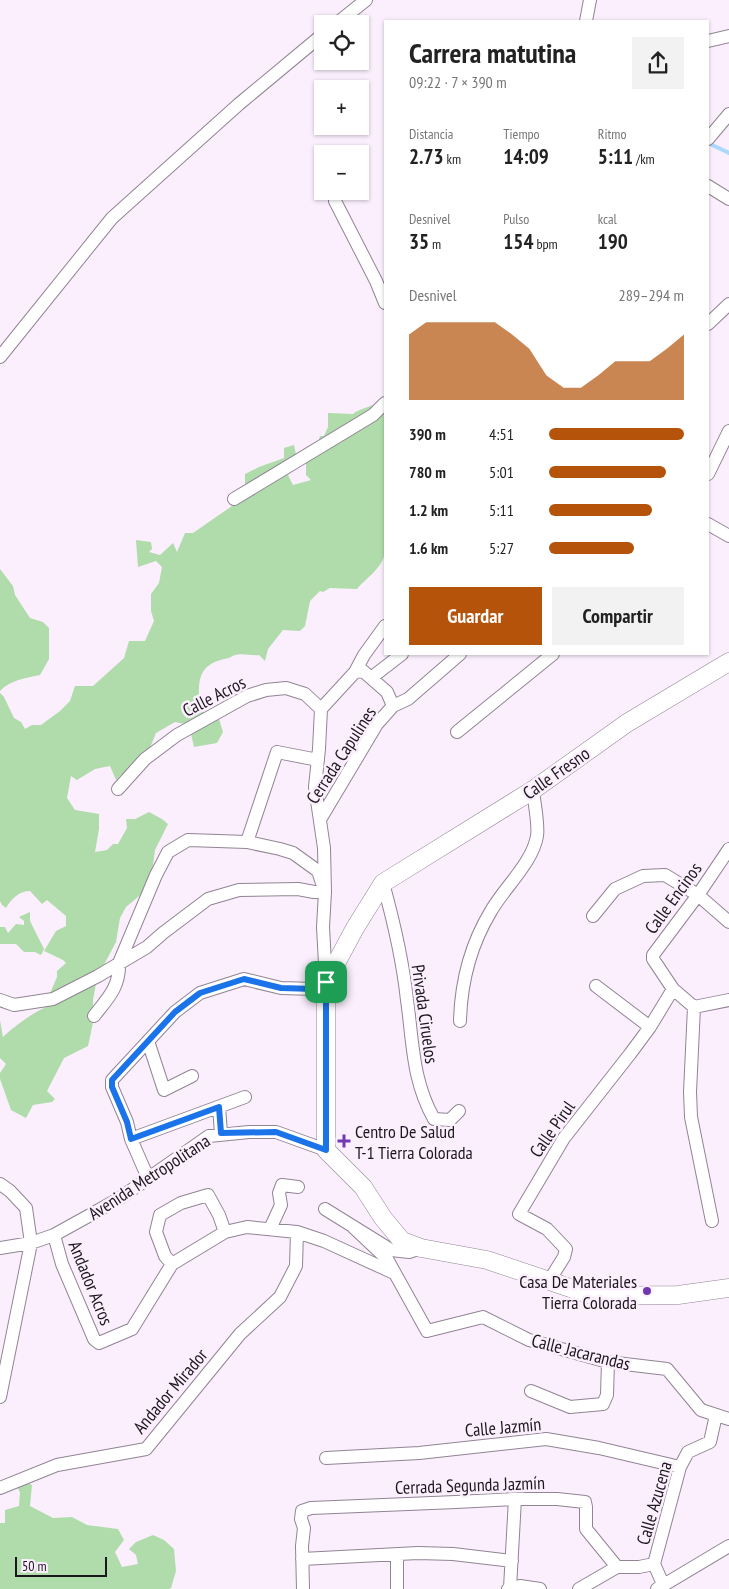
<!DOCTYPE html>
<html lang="es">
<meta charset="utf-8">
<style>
body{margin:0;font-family:"PT Sans Narrow",sans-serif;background:#f2f2f2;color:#222;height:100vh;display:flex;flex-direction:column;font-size:19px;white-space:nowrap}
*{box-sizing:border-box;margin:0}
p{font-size:16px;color:#767676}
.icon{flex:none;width:28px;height:28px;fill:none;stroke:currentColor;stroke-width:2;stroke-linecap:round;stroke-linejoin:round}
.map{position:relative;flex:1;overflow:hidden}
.panel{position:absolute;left:384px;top:20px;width:325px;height:635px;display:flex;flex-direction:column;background:#fff;border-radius:0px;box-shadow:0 1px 4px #0004}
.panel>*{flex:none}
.controls{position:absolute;left:314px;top:15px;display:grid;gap:10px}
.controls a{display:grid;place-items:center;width:55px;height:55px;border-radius:0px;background:#fff;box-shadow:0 1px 4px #0004;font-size:25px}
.scale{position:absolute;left:15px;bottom:12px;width:92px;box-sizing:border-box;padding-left:5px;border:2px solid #1c171e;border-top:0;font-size:14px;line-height:18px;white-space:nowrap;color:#1c171e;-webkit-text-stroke:4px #fbeffd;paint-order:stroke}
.pin{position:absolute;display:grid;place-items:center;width:42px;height:42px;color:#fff;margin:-21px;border-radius:10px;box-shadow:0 2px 8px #0006}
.round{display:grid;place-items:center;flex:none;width:52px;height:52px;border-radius:0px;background:#f2f2f2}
.summary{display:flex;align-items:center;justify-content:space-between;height:85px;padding:0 25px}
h1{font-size:28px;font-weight:700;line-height:38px}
.metrics{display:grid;grid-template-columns:repeat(3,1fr);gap:8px;height:85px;padding:5px 25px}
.metrics div{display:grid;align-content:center}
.metrics b{font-size:21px;font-weight:700}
.metrics small{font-size:14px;font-weight:400}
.metrics p{font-size:14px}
.chart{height:140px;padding:10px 25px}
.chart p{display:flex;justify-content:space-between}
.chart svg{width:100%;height:90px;margin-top:5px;fill:#b45309;opacity:.7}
.primary-button{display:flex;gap:10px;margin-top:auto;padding:10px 25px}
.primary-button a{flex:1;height:58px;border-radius:0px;background:#b45309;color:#fff;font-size:20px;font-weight:700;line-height:58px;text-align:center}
.primary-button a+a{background:#f2f2f2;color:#222}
ul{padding:0 25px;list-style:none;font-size:16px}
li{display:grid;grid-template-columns:80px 60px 1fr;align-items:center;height:38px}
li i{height:12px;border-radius:6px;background:#b45309}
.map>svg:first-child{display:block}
.green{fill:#afdcaa}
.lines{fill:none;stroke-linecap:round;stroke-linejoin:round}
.stream{stroke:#aad9fb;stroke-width:4}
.street-casing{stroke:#918494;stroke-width:14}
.secondary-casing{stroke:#918494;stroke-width:19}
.street{stroke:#fff;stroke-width:12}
.secondary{stroke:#fff;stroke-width:18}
.route-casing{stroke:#fff;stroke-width:10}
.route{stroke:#1a73e8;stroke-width:6}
.poi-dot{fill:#7039b0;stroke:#fbeffd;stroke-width:2}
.labels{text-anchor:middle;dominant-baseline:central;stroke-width:5;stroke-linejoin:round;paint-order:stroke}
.street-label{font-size:18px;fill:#1c171e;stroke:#fbeffd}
.poi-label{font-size:18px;fill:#1c171e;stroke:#fbeffd;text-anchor:start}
</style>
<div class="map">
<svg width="729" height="1589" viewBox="0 0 729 1589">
<rect width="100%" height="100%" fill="#fbeffd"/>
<path class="green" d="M377,403L385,406V524C383,534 386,542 385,552C383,568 367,577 357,589L330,588L323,592L320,591L310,601L305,626L300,631L283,630L268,649L265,661L259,655C252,656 243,653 235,655C232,656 228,659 224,659C203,664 198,675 199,697L193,702L190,709L218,716L223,732L217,743L194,747L189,725L175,722L156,733L149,750L127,772L121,775L116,780L110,766L95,769L77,780L71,776L67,798L75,810L99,814V829L95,852L107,850L113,844H118L127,828L126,819H135L149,812L162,819L168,824L155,850L150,887L126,907L120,918L116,942L97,978L93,1000L94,1018L88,1046L64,1058L47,1091L55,1099L52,1102L33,1105L26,1118L11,1110L0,1079V1073L6,1064L0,1058V1020L3,1037C12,1028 34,1012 46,1007L51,991L57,977V971L66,963L63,960L44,951L56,931L66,926V916L47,900L42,904L30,891C19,891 11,899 6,908L2,905L0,901V693L4,697L14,718L21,722L25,729L32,725H41L60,711L70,701L75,686H93L124,658L129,641H145L154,621L151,611V594L159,583L162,567L156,561L138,567L136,540L151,542L152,549L149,552L160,555L173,543L177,552L185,533H193L242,499L245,485V474L259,467L284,458V448L294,445L298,464L288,475L293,485L311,480L306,475V462L317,447L320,436H324L328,427V413L353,414C358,409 370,407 377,403Z
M0,569L13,586L15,595L30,618L43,622L49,628V659L40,675C26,678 10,680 0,691Z
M30,912V921L44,949L41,955L35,952H24L16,944H0V927H5L8,933L16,924L24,925V921L19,917Z
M24,1481L32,1485L30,1506L53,1518L72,1517L87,1525L118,1529L124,1540L115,1552L122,1567L138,1564L136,1555L129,1549L136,1542L153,1535L164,1540L174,1549L176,1571L171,1588L169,1589H0V1523H5V1510L19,1506L20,1492L14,1482Z"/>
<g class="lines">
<path class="stream" d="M708,143L729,153"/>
<defs>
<path id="street" d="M586,21L590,0
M336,24L366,0
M708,41L729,36
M708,139L729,114
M708,186L729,199
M335,201L376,281L385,303
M708,324L729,304
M0,357L112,218L239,104L322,35
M708,474L729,431
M234,499L373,415L385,403
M708,524L729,536
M355,672L363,671L387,692L393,706
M371,678L402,654
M321,709L355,672L364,655L385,626
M457,732L553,654
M118,789L145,759L177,735L247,696L266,690L286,688L305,694L321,709
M321,818L377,724L393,706L408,699L460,654
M247,842L277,752L318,760
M729,849L698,895L653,955V959L673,989L694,1007L729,1000
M383,883C393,919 403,963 407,1000C413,1042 412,1080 434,1119L450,1120L459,1111
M593,916L615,889L643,876L665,875L698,895L729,922
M596,986L650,1027
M0,1000L14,1005L53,999L98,976L147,947L163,933L208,899L239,890L298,889L314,892H325
M694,1007L690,1092L691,1117L712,1221
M94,1016C108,998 120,987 119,963L156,875L168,852L188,840L247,842L280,849L293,853L318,871L322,883
M460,1021C461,983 471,944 491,911C504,888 533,862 537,836C539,825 534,802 533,790
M148,1041L164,1090L192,1076
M219,1107L221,1133
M131,1139L245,1097
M148,1178L131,1139L127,1122L112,1087V1080L175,1012L200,993L244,979L281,988L315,989L326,982L323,927L325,892L324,848L315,787L319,749L321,709
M0,1184L10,1191L26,1208L31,1243L0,1397
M325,1209L391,1250L409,1252L421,1248
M353,1227L387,1259L427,1331L483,1317L529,1340L608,1362L667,1369L701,1410L729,1419
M270,1229L281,1205L279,1193L282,1185L298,1187
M54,1235L62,1264L94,1339L99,1343L132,1329L172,1264L225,1232L247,1227L297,1232L324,1241L394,1273
M0,1248L31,1243L54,1235L92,1214L120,1198L209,1136L249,1132H276L326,1150
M172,1264L165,1256L156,1232L160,1215L181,1203L208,1195L219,1215L225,1232
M549,1281L564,1257L566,1249L547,1229L519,1214L564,1138L630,1054L650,1027L673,989
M531,1391L570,1407L603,1404L607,1395L608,1362
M326,1458L419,1453L546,1439L599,1448L680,1467
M0,1488L57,1465L146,1449L240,1334L280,1297L296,1266L297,1232
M397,1555V1589
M302,1559L418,1553L453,1554L512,1561
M663,1584L654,1564L680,1467L688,1452L710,1442L716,1415
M510,1588L515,1499
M303,1589L302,1546L304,1528L301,1519L302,1511L311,1508L456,1502L515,1499H557L585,1502L586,1507V1529L617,1567
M508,1589L520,1586L540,1589
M579,1589L617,1567H639L654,1564
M657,1589L729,1546"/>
<path id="secondary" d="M729,662L627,723L533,790L383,883L355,928L326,982V1150L363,1187L383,1218L402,1241L421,1248L487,1260L594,1296L678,1295L729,1288"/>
</defs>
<use href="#street" class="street-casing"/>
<use href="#secondary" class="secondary-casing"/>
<use href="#street" class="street"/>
<use href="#secondary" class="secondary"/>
</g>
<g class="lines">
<defs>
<path id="route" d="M244,979L281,988L315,989L326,982V1150L276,1132L221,1133L219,1107L131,1139L127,1122L112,1087V1080L175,1012L200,993Z"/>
</defs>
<use href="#route" class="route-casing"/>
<use href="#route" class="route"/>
</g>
<g class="poi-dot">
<path d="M341.5 1133.5h5v5h5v5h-5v5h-5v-5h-5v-5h5z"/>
<circle cx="647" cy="1291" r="5"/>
</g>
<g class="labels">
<g class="street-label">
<text transform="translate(214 696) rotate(-27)">Calle Acros</text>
<text transform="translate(341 755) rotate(-57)">Cerrada Capulines</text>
<text transform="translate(556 773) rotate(-35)">Calle Fresno</text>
<text transform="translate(673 898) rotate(-54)">Calle Encinos</text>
<text transform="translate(425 1014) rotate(82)">Privada Ciruelos</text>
<text transform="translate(552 1129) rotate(-55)">Calle Pirul</text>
<text transform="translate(149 1177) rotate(-33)">Avenida Metropolitana</text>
<text transform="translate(91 1283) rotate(68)">Andador Acros</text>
<text transform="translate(581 1352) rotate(14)">Calle Jacarandas</text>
<text transform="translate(170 1391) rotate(-50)">Andador Mirador</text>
<text transform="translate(503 1427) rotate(-5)">Calle Jazmín</text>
<text transform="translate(470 1485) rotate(-2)">Cerrada Segunda Jazmín</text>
<text transform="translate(654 1503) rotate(-74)">Calle Azucena</text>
</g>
<g class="poi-label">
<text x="355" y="1131">Centro De Salud<tspan x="355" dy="21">T-1 Tierra Colorada</tspan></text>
<text x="637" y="1281" text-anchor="end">Casa De Materiales<tspan x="637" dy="21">Tierra Colorada</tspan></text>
</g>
</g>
</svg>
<div class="controls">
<a><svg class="icon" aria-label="locate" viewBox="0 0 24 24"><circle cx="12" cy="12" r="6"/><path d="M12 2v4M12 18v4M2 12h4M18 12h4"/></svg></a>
<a>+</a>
<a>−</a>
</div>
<div class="scale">50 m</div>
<div class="pin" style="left:326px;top:982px;background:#1e9e55"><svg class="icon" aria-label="arrive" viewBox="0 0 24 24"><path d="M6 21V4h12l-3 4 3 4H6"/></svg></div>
<section class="panel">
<div class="summary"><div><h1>Carrera matutina</h1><p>09:22 · 7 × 390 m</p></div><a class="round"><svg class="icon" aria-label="share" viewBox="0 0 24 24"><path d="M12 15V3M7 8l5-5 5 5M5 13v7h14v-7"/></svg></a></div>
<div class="metrics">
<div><p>Distancia</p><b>2.73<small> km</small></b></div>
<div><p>Tiempo</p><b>14:09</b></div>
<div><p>Ritmo</p><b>5:11<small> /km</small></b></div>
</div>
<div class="metrics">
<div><p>Desnivel</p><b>35<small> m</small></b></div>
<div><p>Pulso</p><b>154<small> bpm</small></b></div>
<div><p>kcal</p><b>190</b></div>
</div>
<div class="chart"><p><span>Desnivel</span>289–294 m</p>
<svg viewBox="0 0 160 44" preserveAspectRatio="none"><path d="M0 44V12L10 6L20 6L30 6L40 6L50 6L60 12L70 19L80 32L90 38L100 38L110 32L120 25L130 25L140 25L150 19L160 12V44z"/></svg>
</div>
<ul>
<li><b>390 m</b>4:51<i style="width:100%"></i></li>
<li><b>780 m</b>5:01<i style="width:87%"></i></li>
<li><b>1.2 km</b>5:11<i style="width:76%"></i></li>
<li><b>1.6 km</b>5:27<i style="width:63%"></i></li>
</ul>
<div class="primary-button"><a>Guardar</a><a>Compartir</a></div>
</section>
</div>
